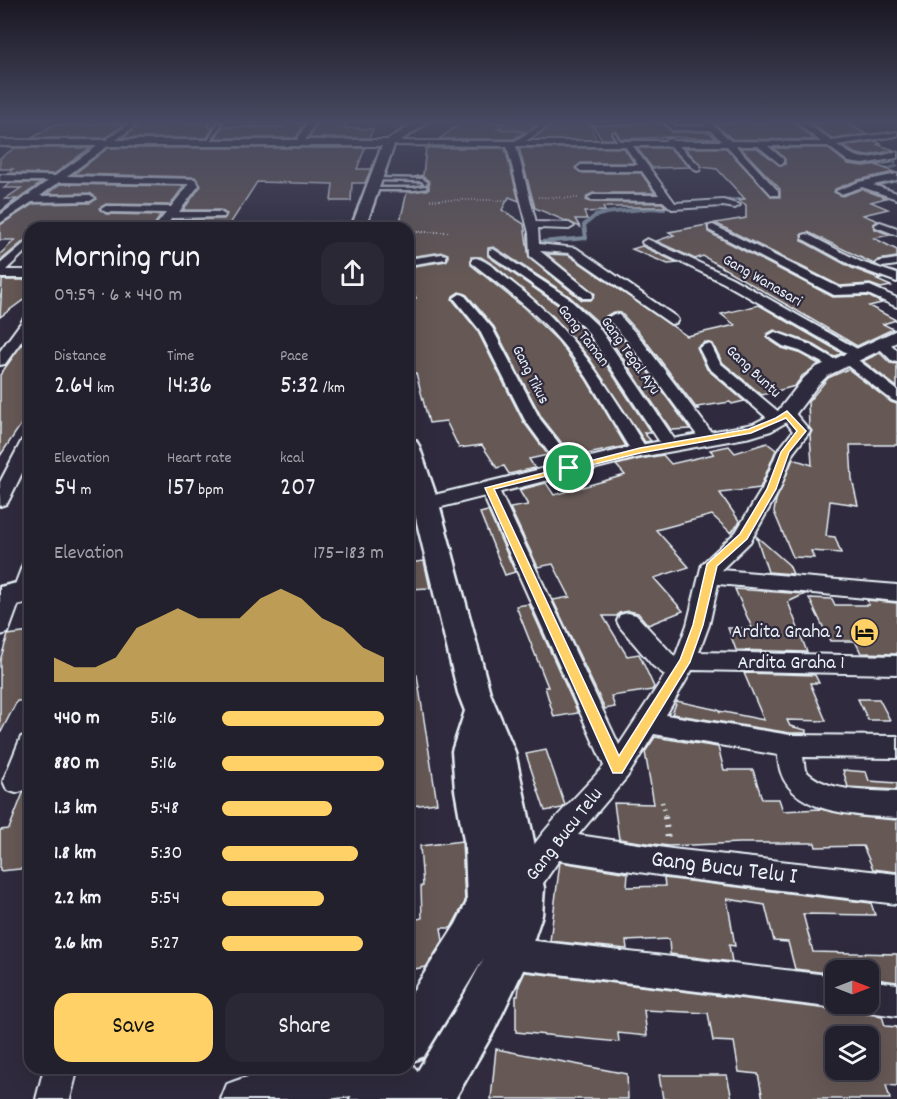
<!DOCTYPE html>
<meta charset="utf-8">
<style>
body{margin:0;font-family:Dekko,sans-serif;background:#2b2836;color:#f1f3f6;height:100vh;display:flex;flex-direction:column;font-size:22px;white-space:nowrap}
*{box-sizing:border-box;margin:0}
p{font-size:20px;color:#a3a3aa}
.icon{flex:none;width:33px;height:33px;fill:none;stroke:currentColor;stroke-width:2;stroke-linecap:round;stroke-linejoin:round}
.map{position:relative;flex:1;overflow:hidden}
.sheet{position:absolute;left:24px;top:222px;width:390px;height:852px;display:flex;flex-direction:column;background:#23202e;border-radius:18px;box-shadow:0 6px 24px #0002,0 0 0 2px #403e4a}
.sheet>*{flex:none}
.needle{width:39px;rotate:90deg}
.controls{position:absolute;left:825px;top:960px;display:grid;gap:12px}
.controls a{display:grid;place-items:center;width:54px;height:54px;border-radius:12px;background:#23202e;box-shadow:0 6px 24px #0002,0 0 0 2px #403e4a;font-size:30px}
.pin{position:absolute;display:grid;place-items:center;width:51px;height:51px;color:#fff;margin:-26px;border:3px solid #fff;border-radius:50%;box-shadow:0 2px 6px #0007}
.round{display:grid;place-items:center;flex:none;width:63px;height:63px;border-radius:18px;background:#2b2836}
.headline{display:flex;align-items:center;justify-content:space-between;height:102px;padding:0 30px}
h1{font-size:33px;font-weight:600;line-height:45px}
.stats{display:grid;grid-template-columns:repeat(3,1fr);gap:9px;height:102px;padding:6px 30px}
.stats div{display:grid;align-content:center}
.stats b{font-size:26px;font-weight:600}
.stats small{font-size:16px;font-weight:400}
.stats p{font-size:16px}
.chart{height:168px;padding:12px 30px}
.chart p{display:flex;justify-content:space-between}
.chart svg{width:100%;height:108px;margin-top:6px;fill:#ffd166;opacity:.7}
.primary-button{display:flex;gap:12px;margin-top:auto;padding:12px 30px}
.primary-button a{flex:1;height:69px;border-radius:18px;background:#ffd166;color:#111;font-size:24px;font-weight:600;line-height:69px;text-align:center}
.primary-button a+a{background:#2b2836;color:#f1f3f6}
ul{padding:0 30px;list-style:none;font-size:20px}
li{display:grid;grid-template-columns:96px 72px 1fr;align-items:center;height:45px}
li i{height:15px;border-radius:8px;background:#ffd166}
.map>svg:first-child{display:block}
.green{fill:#646456;stroke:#a6aaa7;stroke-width:1.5}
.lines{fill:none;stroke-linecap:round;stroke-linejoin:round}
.stream-far1{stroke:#899ba9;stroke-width:3}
.stream{stroke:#899ba9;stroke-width:4}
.building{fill:#655954;stroke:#e8f1f8;stroke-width:1.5;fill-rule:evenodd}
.service-casing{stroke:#e8f1f8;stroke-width:5}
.minor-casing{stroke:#e8f1f8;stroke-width:4}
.tertiary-casing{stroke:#e8f1f8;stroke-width:4}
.secondary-casing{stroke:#e8f1f8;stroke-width:5}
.path-far3{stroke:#e8f1f8;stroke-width:1.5;stroke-dasharray:1 2;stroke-linecap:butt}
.path-far2{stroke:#e8f1f8;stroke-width:2;stroke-dasharray:1 2;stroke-linecap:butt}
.path-far1{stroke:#e8f1f8;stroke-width:4.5;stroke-dasharray:1.5 5;stroke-linecap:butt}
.path{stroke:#e8f1f8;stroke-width:6;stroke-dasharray:2 7;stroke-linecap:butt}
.service{fill:#2f2a3d;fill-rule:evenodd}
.minor{fill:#2f2a3d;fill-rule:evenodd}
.tertiary{fill:#2f2a3d;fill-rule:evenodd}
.secondary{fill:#2f2a3d;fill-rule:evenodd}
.route{fill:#ffd166;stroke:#fff;stroke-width:1.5;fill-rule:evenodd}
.labels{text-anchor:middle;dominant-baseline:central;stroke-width:4.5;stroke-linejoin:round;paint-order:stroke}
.far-street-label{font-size:16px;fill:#e8f1f8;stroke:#2f2a3d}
.poi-label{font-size:20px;fill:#e8f1f8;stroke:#2f2a3d;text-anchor:end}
.street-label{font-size:20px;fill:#e8f1f8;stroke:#2f2a3d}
.near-street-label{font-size:24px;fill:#e8f1f8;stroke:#2f2a3d}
</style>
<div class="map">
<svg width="897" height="1099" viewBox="0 0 897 1099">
<rect width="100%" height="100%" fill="#2f2a3d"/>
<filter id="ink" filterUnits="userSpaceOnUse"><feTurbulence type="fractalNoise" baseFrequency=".0167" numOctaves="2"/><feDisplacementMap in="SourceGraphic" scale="12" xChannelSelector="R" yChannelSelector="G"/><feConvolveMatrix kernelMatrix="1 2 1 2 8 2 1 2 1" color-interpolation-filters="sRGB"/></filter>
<g filter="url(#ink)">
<path class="green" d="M502,123H589L597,141H633L642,156L598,158L592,142H506L524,131L496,127Z"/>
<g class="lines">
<path class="stream-far1" d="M880,171L897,166
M763,197L780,195L783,191
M718,201L753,198"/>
<path class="stream" d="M718,201L724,200
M521,246L530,243L586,238L584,225L595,216L606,213L651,208L664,209
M463,261L486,257L488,248L502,247
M0,296L30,300"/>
</g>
<path class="building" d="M98,123H126L105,138H32L53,125H95Z
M141,123H211L208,127H213L207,138H123Z
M287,123H304L296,138H215L222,127H285Z
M317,123H348L344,128L373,129L369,138H309Z
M461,123H505L497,129L525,132L514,139H439Z
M631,123H663L672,132H709L716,139L670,137L621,139L615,131L611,133L614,139H602L592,125H632Z
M714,123H795L814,140L732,139Z
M810,123H848L866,134L833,139Z
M877,141L881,144H876L894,150L866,156L854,153L843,146Z
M15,148H90L54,174L8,173L13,169H0V158Z
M108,148H365L357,169H371L365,183H352L351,201H331L333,184L257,182L230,224H227L224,228H167L173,220L224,219L227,214L220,210H183L201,186L195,177L74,174Z
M426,148H505L519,201L509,197L502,210L524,224L529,258L582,300H591L595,294L547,254L568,255L687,336L735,325L721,314L759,305L842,353L834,357L811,343L774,330L767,334V338L782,348L799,353L819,364L802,376L795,386L762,395L722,362L713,344L705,342L697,347L707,369L744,401L732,404L730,402L697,407L699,409H697L642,336L621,313L613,312L606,316L605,319L628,345L690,429L671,430L599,323L568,295L494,247L488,248V256L558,305L585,332L651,433H644L651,441L645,442L589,358L554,317L495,266L481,257H471V265L523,307L558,341L586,379L626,446L583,455L578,449L568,451L542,418L494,327L466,294L459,292L453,296L452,299L477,330L523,421L548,455L529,459L535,468L509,474L504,466L497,468L482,445L459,448L446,421L429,423L416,373L408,374V299L416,298L408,286V267L446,261L448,259V254L443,252L408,257V226H399L407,192L429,189V181L423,177H413L423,175Z
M519,148H624L634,163H581L575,168L581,173H641L655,193H593L587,196L586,200L590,202L662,203L666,207H603L605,211L584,212L587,219H575L580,227L535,208Z
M637,148H669L690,167L652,168Z
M685,148H726L772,197H780V189L741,148H757L781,166L785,164V159L774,148H827L848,164L863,166L896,162L876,165L894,172L858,180L835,189L834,192L842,196L862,189L886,198L871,202L888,209L863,215L878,221L873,224L875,229L890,235L874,238L897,250V257L878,260L874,264L808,232L801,235L802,241L852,268L881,279L877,280L891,286L881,288L870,284L840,286L715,223L746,218V205L738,200L745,199L717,169L702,167Z
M11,183H41L0,212L16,199H5L21,188H4Z
M60,184L184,186L170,205L106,204L99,208L106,214L161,215L152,228H30V241L25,240L0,261V254L15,240H0V225L33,204L90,203L97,199L90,193L47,194Z
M707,225L708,232L833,297L868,296L882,303L869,306L896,320L883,324L893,329L857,346L703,256L695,259L656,241L674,235L669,232Z
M642,246L678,263L668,264L632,249Z
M2,280H30V295L0,317Z
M30,333V411L0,456V375Z
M880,353L890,363L897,364V387L863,361Z
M848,369L891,402L897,404V445H850L852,479L858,505L830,501L826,536L835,537L841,553L811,551L814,558L793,557L774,512L776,500L793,459L812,465L810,435L812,431L809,427L808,402L828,378Z
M767,443L776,450L760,488L720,493L740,522L731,533L712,515L656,530L689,567L654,578L683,611L648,625L638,613L629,611L619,613L617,616H603L627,656L639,654L654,687L652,690L611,696L615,707L605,709L553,600L570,597L553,564L538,567L510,508L528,505L519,490L546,483L554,495L625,475L616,465L640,459L663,455L671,464L714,454L710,450L729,446L735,453Z
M488,511L515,572L505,575L480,513Z
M756,536L789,565L793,574L768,572Z
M424,561L430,588L408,589V563Z
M735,589L805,594L788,602L807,652L736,650L728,628H752Z
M809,598L832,599L835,605H869L867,600L897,603V654L861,653L855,641H830Z
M529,604L578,713L554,717L545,687H548L516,606Z
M30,632L23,661H30V701H17L0,734V660L8,635Z
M744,673L815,675L819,683H810L826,721L787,720L790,726L806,730V733H790L672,714L677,701L718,710L720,713L719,711L764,720Z
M408,675H417L437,803L411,806L408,774Z
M858,699H879L890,720H868Z
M655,737L718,747L724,770H753L762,799H779L783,811L820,809L860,817L897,820V872L873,869L863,846L816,847L815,843H740L668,846L619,839L614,803L654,804L645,752Z
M546,750L565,805L562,808L545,811L526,754Z
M843,770L866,772L869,781L897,783V790L848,787Z
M30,784V868L0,871V830L9,829L23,793L27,791Z
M462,841L465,902L451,928H441L443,941L426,967L408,970V921L422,918L421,886H423L420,846Z
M560,862L628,873L627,887L665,886L664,878L871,903L875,915L803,914L813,952L897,954V982L868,978V970H836V974L795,969L788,942L774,941L765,905L727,899L735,946L729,945L732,962L670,954L669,939L626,941L627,949L550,941Z
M525,972L836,1010L853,1004L856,1009L867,1014L882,1016L885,1026L897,1027V1086L886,1085L890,1099H763L758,1074L739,1072L734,1042L713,1041L708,1013L644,1010L647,1036L618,1033L619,1042L516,1032V996H518L519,985ZM836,1036H868V1070H836Z
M496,1049L627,1074L628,1099H491Z
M659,1075H727L732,1099H663Z"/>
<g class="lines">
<defs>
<path id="service" d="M218,123H222L208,145H206Z
M613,133H615L622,146H620Z
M375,178L423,179L428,183L424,184L422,181L376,180Z
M425,186L427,188L414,190H372L370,189L372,188H414Z
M359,224L361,225V226L243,227L241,226L243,225Z"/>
<path id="minor" d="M130,123H139L67,176L195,179L199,185L179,212H220L225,215L224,217L172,218L164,228H154L166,213L106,212L101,209L106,206L171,207L189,184L59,182L40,196L90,195L95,198L90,201L32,202L0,223V215L48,181H0V175L55,176Z
M307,123H315L302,146H296L295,144Z
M544,123H553L526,141H665L669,139L674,141H722L710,130H672L665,123H673L674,126H705L703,123H711L731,141L821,142L797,123H806L832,141L897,132V136L837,145C863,164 867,158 897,152V158L863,164L849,162L828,146H768L783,159V163L780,164L758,146H736L778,191V195H772L727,146H679L700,166V170L697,171L670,146H633L675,203L723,200L740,205L735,208L723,206L672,209L663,201L590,200L588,198L593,195H659L642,171H581L577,168L581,165H638L625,146H516L536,222L569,223L574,226L569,229L538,228L539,244L576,248L676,317L678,320L676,323L671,324L569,253L540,251L591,292L593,295L591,298H583L530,256L529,233L507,146L389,145L385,143L389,141H515Z
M897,174V180L873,185L897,193V199L862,187L841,194L836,191L859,182Z
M880,222L897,228V235L876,227L875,225Z
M713,225L840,288L870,286L897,298V307L868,294L834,295L709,230V226Z
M807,234L861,262L897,274V282L853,266L803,239V235Z
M647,239L732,278L866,354L864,357H854L724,283L643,244L642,242Z
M26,242L30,243V247L6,270H30V278H0V264Z
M493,249L567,297L597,325L679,446L677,450H665L587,331L559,303L489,254V250Z
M442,254L446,255V259L408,265V259Z
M476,258C488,261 500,273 510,281C573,328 607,386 648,451L646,455H634C612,422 595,385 570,353C543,317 508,291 472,263V259Z
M897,259V265L882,267L876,264L878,262Z
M460,294L464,295L492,328L540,419L578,468L575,472H563L525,420L479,329L454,298Z
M614,314L619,315L640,338L714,436L716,439L714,442H702L630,344L607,318Z
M30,316V329L5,364L0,365V351L25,317Z
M775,332L810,345L844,365L837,369L832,368L800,351L783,346L768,336Z
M882,340L887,341L897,350V362L892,361L875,344Z
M706,344L711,345L720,363L780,413L787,409L793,411L810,431L793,453L780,489L750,542L721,570L897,585V601L718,584L709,625L699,652L897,656V674L692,670L666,715L790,735L897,736V758L803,757L805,770C826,793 868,790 897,792V818C853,815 779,814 778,755L654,734L627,777L578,835L672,849L897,874V904L672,877L559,860L535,895L525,899L515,895L511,885C529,840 572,802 604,766L480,488L483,484H495L498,488L619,745L665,675L653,666L620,627L617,621L620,615L628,613L636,615L675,657L687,625L702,564L736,532L762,489L777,452L793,431L786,422L779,425L773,423L709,368L699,348Z
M849,356L854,357L897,390V402L892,400L844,363L842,360Z
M30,435V457L9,500L6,504L0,506V482L22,440Z
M30,562V599L20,600L8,633L0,635V596L3,592L13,590L23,564Z
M30,734V778L25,790L16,793L7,790L3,781L21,737Z
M509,938L836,976V1004H847L836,1008L509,968L498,964L494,953L498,942Z
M868,980L897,984V1016L868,1012L857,1007L855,1004H868Z
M44,1068H78L70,1099H36Z"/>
<path id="tertiary" d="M0,140H389L394,143L389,146H0Z
M897,330V342L827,376L817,386L792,419L771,431L751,437L640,457L426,511L418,509L415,504L418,499L426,497L640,445L753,424L778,411L804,378L815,368Z
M408,1060L429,1084L435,1099H386L380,1092L329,1099H221L227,1084C284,1060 348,1068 408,1068Z"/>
<path id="secondary" d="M414,123H427L394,145L365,228H351L383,143Z
M408,439L416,441L419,446L439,504L490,693L515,752L544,888L542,915L524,968L494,1031L455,1099H404L411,1082L462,999L484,958L424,1056L411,1062L414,1068L400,1099H350L364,1068H408V999L456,924L467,902L465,846L455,790L452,751L465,711L458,693L408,485Z
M30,580V602L0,609V587Z"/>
</defs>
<use href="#service" class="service-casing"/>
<use href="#minor" class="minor-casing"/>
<use href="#tertiary" class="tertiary-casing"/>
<use href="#secondary" class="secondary-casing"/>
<path class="path-far3" d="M538,197L579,198
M430,200H511"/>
<path class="path-far2" d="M408,232H448"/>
<path class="path-far1" d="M662,802L665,819"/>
<path class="path" d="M665,817L668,839"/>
<use href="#service" class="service"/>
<use href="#minor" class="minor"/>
<use href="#tertiary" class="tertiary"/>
<use href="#secondary" class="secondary"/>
</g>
</g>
<linearGradient id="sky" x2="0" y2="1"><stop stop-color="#1a1722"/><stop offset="0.44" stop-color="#474a62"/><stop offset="1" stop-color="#474a62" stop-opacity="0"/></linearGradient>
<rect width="897" height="277" fill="url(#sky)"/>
<path class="route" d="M787,411L806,431L789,452L776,489L747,539L717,566L703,625L690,662L622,773H613L485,488L640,448L749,429L776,418ZM786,418L797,431L781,452L767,489L740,534L707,564L693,625L680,660L619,756L494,489L640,453L751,433Z"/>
<defs>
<symbol id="hotel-disc" viewBox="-11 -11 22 22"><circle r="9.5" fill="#ffd166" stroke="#2f2a3d"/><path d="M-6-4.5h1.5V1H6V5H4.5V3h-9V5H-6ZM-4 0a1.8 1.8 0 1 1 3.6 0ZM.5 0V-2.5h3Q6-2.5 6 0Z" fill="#111"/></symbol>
</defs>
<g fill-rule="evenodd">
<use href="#hotel-disc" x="848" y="616" width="33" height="33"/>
</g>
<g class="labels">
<g class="far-street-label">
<text transform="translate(762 281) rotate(30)">Gang Wanasari</text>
<text transform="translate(583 336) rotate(52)">Gang Taman</text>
<text transform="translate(630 356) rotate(55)">Gang Tegal Ayu</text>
<text transform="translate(753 372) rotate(43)">Gang Buntu</text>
<text transform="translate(530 375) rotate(63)">Gang Tikus</text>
</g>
<g class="poi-label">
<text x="843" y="633">Ardita Graha 2</text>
</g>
<g class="street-label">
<text x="791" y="664">Ardita Graha 1</text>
<text transform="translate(565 835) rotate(-52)">Gang Bucu Telu</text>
</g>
<g class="near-street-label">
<text transform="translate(724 869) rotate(7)">Gang Bucu Telu I</text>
</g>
</g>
</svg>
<div class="controls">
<a><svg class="needle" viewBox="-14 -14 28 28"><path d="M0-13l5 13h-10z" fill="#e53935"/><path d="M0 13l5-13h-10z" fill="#a3a3aa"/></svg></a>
<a><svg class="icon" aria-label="layers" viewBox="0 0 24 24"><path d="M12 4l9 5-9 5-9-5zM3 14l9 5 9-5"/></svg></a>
</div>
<div class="pin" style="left:569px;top:468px;background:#1e9e55"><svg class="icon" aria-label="arrive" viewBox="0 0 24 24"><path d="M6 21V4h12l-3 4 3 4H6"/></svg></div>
<section class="sheet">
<div class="headline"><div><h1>Morning run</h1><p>09:59 · 6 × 440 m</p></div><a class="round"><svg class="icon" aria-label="share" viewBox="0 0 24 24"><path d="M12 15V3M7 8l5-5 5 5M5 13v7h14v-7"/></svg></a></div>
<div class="stats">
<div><p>Distance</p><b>2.64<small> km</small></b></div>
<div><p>Time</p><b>14:36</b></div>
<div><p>Pace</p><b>5:32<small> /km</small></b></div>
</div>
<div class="stats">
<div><p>Elevation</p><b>54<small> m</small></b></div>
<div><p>Heart rate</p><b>157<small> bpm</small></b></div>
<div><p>kcal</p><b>207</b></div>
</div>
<div class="chart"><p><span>Elevation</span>175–183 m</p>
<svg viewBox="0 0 160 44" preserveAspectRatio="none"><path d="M0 44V34L10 38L20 38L30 34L40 22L50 18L60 14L70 18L80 18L90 18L100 10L110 6L120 10L130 18L140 22L150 30L160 34V44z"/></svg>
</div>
<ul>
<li><b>440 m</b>5:16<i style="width:100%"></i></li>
<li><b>880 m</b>5:16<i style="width:100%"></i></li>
<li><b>1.3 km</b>5:48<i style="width:68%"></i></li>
<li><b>1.8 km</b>5:30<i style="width:84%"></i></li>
<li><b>2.2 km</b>5:54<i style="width:63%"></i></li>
<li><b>2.6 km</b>5:27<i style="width:87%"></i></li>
</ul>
<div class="primary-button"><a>Save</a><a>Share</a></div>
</section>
</div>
